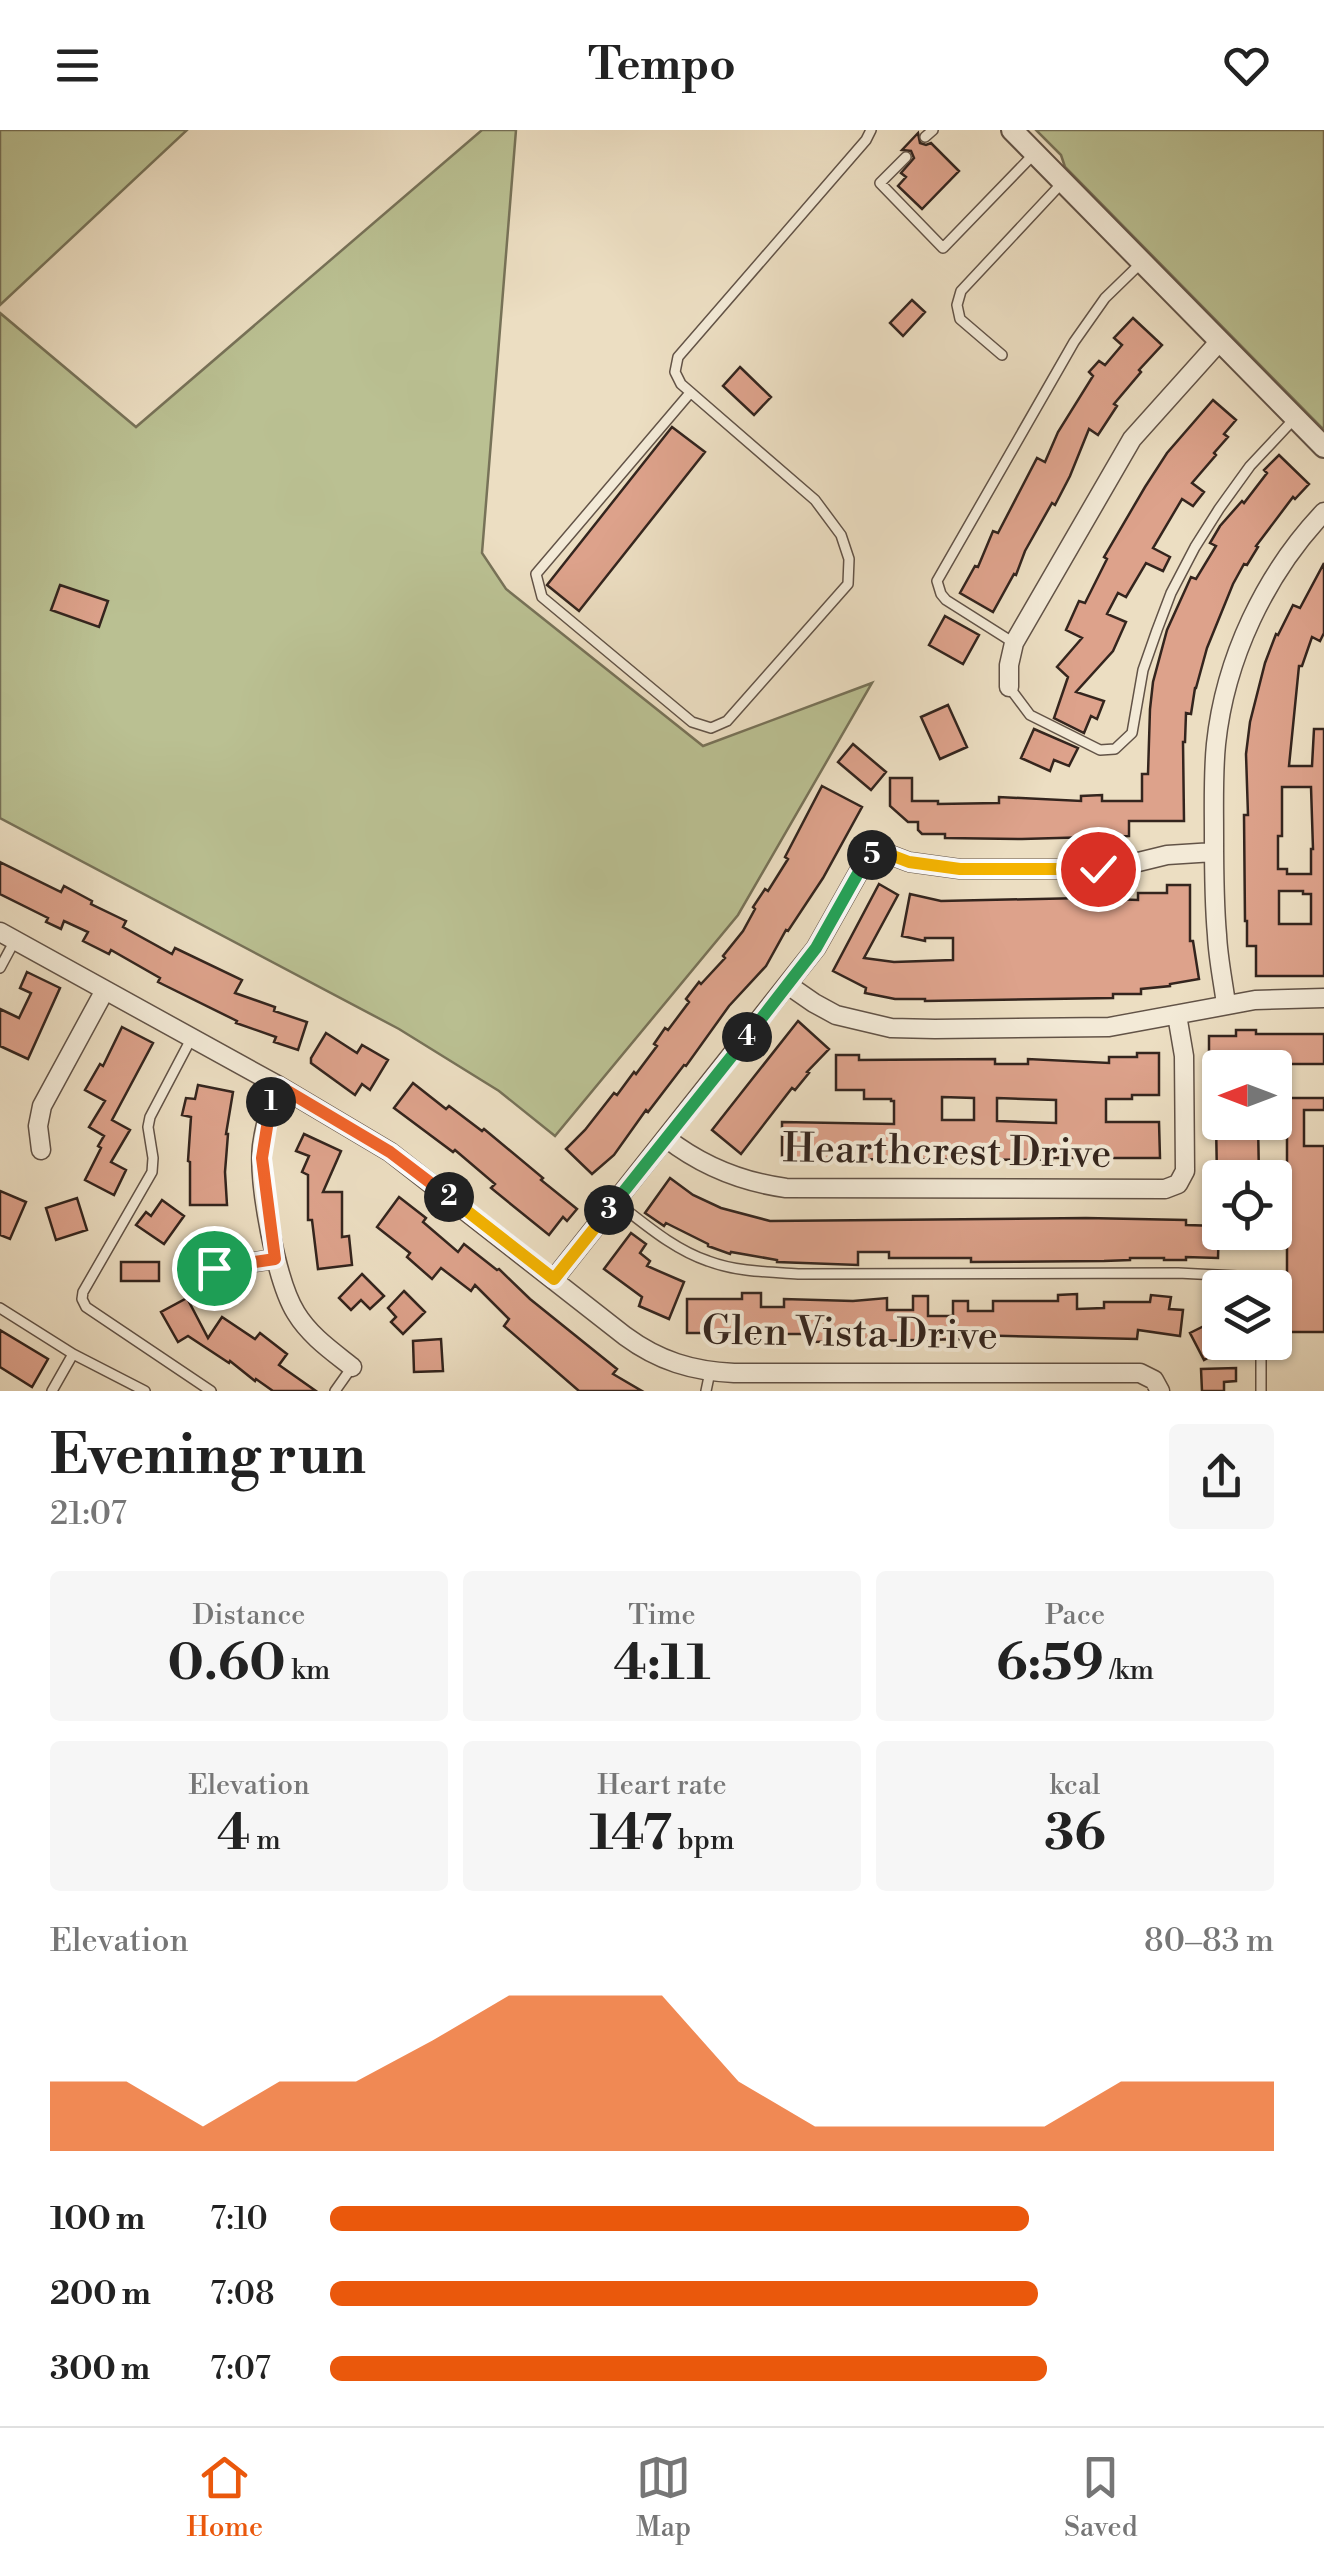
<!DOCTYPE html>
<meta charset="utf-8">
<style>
body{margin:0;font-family:"Libre Bodoni",serif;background:#f6f6f6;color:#222;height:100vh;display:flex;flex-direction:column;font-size:38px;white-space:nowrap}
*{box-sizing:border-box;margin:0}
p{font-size:32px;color:#767676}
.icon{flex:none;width:55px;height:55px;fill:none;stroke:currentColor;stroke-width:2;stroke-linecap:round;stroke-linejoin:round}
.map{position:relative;height:1261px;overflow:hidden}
.panel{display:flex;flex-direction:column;background:#fff;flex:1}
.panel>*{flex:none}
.needle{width:65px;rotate:270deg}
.fabs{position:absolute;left:1202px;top:920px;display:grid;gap:20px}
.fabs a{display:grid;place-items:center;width:90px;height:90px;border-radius:10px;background:#fff;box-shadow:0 2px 8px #0004;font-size:50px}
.pin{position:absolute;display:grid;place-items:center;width:85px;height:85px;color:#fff;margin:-42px;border:5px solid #fff;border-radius:50%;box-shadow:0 2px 10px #0007}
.km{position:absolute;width:50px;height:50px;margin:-25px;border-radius:50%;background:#222;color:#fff;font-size:28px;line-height:50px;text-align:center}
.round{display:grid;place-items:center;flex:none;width:105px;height:105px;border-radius:10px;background:#f6f6f6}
.overview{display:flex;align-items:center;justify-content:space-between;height:170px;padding:0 50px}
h1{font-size:55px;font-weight:700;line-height:75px}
.figures{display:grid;grid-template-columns:repeat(3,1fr);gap:15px;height:170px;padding:10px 50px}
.figures div{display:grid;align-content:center;border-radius:10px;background:#f6f6f6;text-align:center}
.figures b{font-size:50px;font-weight:700}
.figures small{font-size:28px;font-weight:400}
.figures p{font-size:28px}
.chart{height:280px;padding:20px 50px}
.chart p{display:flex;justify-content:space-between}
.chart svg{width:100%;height:180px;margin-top:10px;fill:#ea580c;opacity:.7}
ul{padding:0 50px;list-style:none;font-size:32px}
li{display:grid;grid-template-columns:160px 120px 1fr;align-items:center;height:75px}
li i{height:25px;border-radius:12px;background:#ea580c}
header{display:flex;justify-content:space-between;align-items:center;height:130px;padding:0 50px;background:#fff;font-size:45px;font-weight:700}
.tabs{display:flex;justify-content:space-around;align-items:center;height:140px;border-top:2px solid #e0e0e0;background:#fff;font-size:28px;color:#767676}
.tabs a{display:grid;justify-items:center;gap:5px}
.tabs .active{color:#ea580c}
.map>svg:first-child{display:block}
.green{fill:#bac092;stroke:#777258;stroke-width:2.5}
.building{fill:#dda28b;stroke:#34251e;stroke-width:2.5;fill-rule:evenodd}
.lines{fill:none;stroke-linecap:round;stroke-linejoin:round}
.service-casing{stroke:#625347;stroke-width:12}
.minor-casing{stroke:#625347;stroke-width:21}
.tertiary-casing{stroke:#625347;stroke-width:24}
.service{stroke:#f3ead7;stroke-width:9}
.minor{stroke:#f3ead7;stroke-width:18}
.tertiary{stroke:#f3ead7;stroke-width:20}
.split-1-casing{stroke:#fff;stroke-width:20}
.split-2-casing{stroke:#fff;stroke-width:20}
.split-3-casing{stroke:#fff;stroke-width:20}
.split-4-casing{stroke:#fff;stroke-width:20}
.split-5-casing{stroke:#fff;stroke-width:20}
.split-6-casing{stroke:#fff;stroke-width:20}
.split-1{stroke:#f0652b;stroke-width:12}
.split-2{stroke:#f0652b;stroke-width:12}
.split-3{stroke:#f5b400;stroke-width:12}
.split-4{stroke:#22a559;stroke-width:12}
.split-5{stroke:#22a559;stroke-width:12}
.split-6{stroke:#f5b400;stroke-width:12}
.labels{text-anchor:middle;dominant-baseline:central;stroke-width:8;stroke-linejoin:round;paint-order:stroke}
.street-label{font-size:40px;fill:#34251e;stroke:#f3ead7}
</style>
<header><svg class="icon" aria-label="menu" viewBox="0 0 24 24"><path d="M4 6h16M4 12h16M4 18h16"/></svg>Tempo<svg class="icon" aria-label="heart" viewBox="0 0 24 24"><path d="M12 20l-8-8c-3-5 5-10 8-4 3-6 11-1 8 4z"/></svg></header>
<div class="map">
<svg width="1324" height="1261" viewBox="0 0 1324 1261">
<rect width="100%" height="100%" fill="#ecdec2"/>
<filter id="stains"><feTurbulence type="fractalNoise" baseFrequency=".002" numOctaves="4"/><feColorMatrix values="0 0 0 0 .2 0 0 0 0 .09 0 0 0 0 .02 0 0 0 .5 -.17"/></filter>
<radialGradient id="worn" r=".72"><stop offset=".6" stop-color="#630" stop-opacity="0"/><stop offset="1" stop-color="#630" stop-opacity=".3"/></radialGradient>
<path class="green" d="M0,0H187L0,175Z
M482,0H516L482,423L506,459L703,616L872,553L738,785L555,1006L499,961L399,899L0,688V183L136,297Z
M1036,0H1324V300L1065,37L1061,25Z"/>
<path class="building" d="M918,3L920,13L926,15L931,13L959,41L922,79L898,56L906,47L901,43L914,28L911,21L902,20Z
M912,170L925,182L903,206L890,193Z
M1133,188L1162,215L1139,240L1141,242L1114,274L1117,276L1098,305L1089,299L1070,346L1055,375L1052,373L1025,421L1016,445L1014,444L993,482L960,463L975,436L978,437L993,401L998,403L1037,328L1045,332L1058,302L1093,246L1089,242L1099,231L1105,235L1122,215L1114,208Z
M740,237L771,267L754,285L723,256Z
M1213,270L1236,290L1224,304L1228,307L1214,323L1216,325L1192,353L1204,362L1193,376L1182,369L1153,418L1170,427L1163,441L1146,433L1126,467L1118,463L1107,484L1126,492L1113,521L1076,562L1104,571L1097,589L1091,586L1084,603L1054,588L1068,547L1057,537L1082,508L1066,500L1079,471L1085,473L1107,429L1104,427L1145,357L1167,323Z
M672,297L705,322L579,481L547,455Z
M1279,325L1309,354L1295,369L1293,367L1256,416L1258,417L1247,435L1244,434L1233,454L1207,518L1196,558H1195L1191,584L1186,583L1185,612H1183L1184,691H1129V706L1022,709L945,708V704H922L918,700V692H908L890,676V648H912V671H938V674L999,673V667L1081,671V666L1102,665V671H1142V644H1148L1150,579L1153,552L1167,500L1191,447L1196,449L1216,416L1210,413L1220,396L1242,371L1244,373L1267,343L1264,340Z
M1324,433V503L1320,511L1312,507L1302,536H1299L1289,636H1312L1314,599H1324V846H1256V816H1247V791H1245L1244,685H1248L1246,624L1250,592L1265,533L1276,504L1278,505L1293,475L1300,478ZM1282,657H1311L1313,719H1311V744H1287V739H1278V706H1282ZM1279,761H1303V764H1311V794H1279Z
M60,455L108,471L99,497L51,480Z
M945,486L979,505L963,534L929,515Z
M948,575L967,617L940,629L921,587Z
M1034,599L1078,618L1069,636L1054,630L1050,641L1021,628Z
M853,614L886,642L871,660L838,632Z
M822,656L862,677L823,748L788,801L786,800L766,836L729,876L686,936L684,935L648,982L646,980L614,1025L592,1044L566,1019L585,1000L614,963L617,965L634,942L636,944L657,916L654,914L665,898L668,900L689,872L686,869L699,852L701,854L725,828L723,826L743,801L755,779L753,777L765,759L768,761L788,729L785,727Z
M0,732L61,762L64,756L92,771L91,774L126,791L123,797L172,824L175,818L242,850L235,863L275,877L274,881L307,892L298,920L274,912L276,907L236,893L237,891L158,852L160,848L111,820L109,824L83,811L88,802L64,791L61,799L46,792L48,788L0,764Z
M879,754L898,765L864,828L894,832L953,830V808H925V811L902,806L910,764L941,771L1083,768L1138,770V763H1167V755H1190V811H1193L1199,849L1170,854V856L1141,859V864H1113V868L925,871V869H895L865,863L866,858L833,841Z
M27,842L60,858L28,929L0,916V879L19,888L31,863L20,858Z
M798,891L829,919L807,942L809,943L795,960L792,958L741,1024L712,1000Z
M122,897L153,913L112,990L130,1000L111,1032L126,1040L114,1065L85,1050L101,1018L98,1016L104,1006L89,997L105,971L85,960L100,934L103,936Z
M1236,900H1256V904H1324V934H1256V938H1220V942H1209V906H1236Z
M326,903L357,923L362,915L388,930L370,960L362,954L355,965L311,933V928Z
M1137,923H1159V965H1132V969H1106V992H1159L1160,1028H1052V1030L782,1029V992L894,994V971H891V969H864V960H836V925H859V930L995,929V934H1028V929L1109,933V927H1137ZM942,967L974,968V990H942ZM997,968L1056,970V993L997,991Z
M413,953L446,979L449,976L482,1001L484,999L543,1048L541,1050L577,1079L567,1091L563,1087L549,1105L491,1058L495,1054L455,1020L453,1022L394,978Z
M198,955L233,962L226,1004H228L225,1042L227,1075H190V1032L188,1031L191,987L182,985L186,968L195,969Z
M1287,968H1324V980H1304V1016H1324V1202H1287Z
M1216,992H1258L1259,1048H1217Z
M304,1004L341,1021L323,1062H342V1107L349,1106L352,1135L318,1139L312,1090H308V1045L302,1042L309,1026L296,1021Z
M670,1048L693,1065L721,1078L770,1091L1086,1088L1186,1090V1095L1219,1096L1218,1128L1186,1127V1130H1164V1128H1130V1130L1104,1131L971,1132V1128H889V1122H858V1135L777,1132V1130L731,1122L730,1124L708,1116V1114L666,1093L664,1096L645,1083Z
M0,1061L26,1072L10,1109L0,1105Z
M399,1067L426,1088L423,1092L458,1122L464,1114L497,1140L499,1139L530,1169L617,1239L613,1244L642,1261H579L504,1196L509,1189L475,1155L471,1161L441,1138L432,1149L407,1127L410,1123L377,1097Z
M77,1068L87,1100L56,1110L46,1078Z
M162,1070L184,1086L164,1114L136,1095L146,1082L151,1086Z
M631,1103L646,1114L640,1123L650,1131L647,1136L684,1152L669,1189L639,1176L642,1167L604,1139Z
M121,1132H159V1151H121Z
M362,1144L384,1166L370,1179L361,1170L351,1180L339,1168Z
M404,1161L425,1182L403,1204L391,1192L396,1187L388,1178Z
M742,1163H761V1177H784V1169L853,1171L887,1168V1180H913V1166H928V1186H953V1171H968V1181H993V1171H1058V1165L1077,1164V1179L1104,1178V1172H1150L1151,1165L1171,1167L1169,1179L1183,1180L1180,1206L1138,1200L1137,1209L968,1205V1209L809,1212V1204H761V1209H728V1203H687V1169H742Z
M187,1168L208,1208L222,1187L255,1209L260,1203L287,1224L279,1235L316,1261H273L256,1249L255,1251L230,1231L229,1233L188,1206L178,1212L161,1182Z
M1220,1188V1221L1204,1230L1190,1203Z
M0,1200L48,1229L32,1257L0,1237Z
M441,1209L443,1241L414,1242L413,1211Z
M1236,1238V1251L1224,1252V1261H1202L1201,1239Z"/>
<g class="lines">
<defs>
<path id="service" d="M925,7L933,0
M906,27L880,53L943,118L1033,25
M1002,225L960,189L957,175L961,161L1062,53
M690,263L536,444L542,467L692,592L711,598L727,591L848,454L849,429L841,405L815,370L681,254L675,242L678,227L866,10L871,0
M1014,513L946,470L941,464L937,451L1074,212L1105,168L1141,133
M1009,557L1030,585L1100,620L1115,619L1132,603L1143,540L1157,500L1171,463L1195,417L1219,379L1250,336L1295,288
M0,838L15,810
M191,909L150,987L148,997L153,1028L152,1042L83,1162L82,1169L86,1177L211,1261
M616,1072C645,1094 673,1119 708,1131C737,1142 770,1142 801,1144L1178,1143L1237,1146L1256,1158
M0,1178L73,1224L52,1261
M73,1224L145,1261
M335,1261L352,1237
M706,1261L710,1242
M1261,1261V1212"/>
<path id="minor" d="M1009,557V535L1014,513L1132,309L1219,212
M0,802L279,956L390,1022L625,1206C659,1231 692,1241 734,1243H1140L1154,1250L1160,1261
M788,855L814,873L836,885L891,898L935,899L1109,897L1255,870L1324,868
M1226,874C1223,851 1218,828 1217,805C1214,772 1214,739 1214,706C1214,675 1213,644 1216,614C1225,529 1265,444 1324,382
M279,956C270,975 265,994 262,1016C258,1053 276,1151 296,1183C310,1206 332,1221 352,1237
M666,1008C702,1036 742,1052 786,1058L1165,1059L1178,1054L1185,1041L1184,926L1177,885
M41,1020L38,996L42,976L105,860
M214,1138L275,1129
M554,1149L816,818L861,738L874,724H888L909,732L960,739H1098L1126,735L1167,725L1214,722"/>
<path id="tertiary" d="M1012,0L1324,317"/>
</defs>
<use href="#service" class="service-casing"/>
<use href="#minor" class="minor-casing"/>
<use href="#tertiary" class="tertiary-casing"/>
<use href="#service" class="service"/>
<use href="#minor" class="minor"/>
<use href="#tertiary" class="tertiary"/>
</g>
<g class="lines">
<defs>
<path id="split-1" d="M214,1138L275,1129L262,1028L271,972"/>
<path id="split-2" d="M271,972L279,956L390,1022L449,1067"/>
<path id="split-3" d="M449,1067L554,1149L609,1080"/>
<path id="split-4" d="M609,1080L747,907"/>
<path id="split-5" d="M747,907L816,818L861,738L872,725"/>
<path id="split-6" d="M872,725L888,724L909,732L960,739H1098"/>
</defs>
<use href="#split-1" class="split-1-casing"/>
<use href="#split-2" class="split-2-casing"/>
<use href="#split-3" class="split-3-casing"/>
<use href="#split-4" class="split-4-casing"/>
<use href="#split-5" class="split-5-casing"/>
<use href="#split-6" class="split-6-casing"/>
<use href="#split-1" class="split-1"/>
<use href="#split-2" class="split-2"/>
<use href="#split-3" class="split-3"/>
<use href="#split-4" class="split-4"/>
<use href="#split-5" class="split-5"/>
<use href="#split-6" class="split-6"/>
</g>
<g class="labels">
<g class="street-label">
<text transform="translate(947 1022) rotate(1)">Hearthcrest Drive</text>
<text transform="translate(850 1204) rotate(1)">Glen Vista Drive</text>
</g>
</g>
<rect width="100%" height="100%" filter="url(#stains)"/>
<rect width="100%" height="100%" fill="url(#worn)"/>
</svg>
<div class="fabs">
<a><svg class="needle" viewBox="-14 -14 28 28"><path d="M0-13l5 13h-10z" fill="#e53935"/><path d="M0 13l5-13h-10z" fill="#767676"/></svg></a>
<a><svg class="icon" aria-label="locate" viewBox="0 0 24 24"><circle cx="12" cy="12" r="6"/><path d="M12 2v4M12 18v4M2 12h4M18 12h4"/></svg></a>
<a><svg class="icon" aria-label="layers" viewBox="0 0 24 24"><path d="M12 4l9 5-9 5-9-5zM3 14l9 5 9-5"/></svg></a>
</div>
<div class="pin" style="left:214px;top:1138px;background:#1e9e55"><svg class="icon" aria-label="arrive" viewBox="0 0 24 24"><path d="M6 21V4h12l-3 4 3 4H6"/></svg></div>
<div class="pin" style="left:1098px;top:739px;background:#d93025"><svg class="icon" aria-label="check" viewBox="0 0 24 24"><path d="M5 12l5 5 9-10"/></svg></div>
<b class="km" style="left:271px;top:972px">1</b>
<b class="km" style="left:449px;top:1067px">2</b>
<b class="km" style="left:609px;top:1080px">3</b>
<b class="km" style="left:747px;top:907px">4</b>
<b class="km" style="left:872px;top:725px">5</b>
</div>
<section class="panel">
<div class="overview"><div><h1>Evening run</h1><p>21:07</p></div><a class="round"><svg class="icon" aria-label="share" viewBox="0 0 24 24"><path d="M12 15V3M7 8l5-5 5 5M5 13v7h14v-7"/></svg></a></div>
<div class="figures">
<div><p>Distance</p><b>0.60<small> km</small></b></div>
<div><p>Time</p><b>4:11</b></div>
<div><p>Pace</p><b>6:59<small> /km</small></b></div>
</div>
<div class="figures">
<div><p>Elevation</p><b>4<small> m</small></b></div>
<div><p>Heart rate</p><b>147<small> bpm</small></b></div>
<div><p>kcal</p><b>36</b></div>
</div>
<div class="chart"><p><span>Elevation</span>80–83 m</p>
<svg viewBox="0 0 160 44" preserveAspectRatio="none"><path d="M0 44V27L10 27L20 38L30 27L40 27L50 17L60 6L70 6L80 6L90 27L100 38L110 38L120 38L130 38L140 27L150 27L160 27V44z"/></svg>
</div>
<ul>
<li><b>100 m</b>7:10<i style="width:74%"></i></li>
<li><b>200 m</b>7:08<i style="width:75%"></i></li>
<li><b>300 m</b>7:07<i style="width:76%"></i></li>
</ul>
</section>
<nav class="tabs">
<a class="active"><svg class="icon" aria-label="home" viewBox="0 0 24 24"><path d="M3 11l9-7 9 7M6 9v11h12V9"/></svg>Home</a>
<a><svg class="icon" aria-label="map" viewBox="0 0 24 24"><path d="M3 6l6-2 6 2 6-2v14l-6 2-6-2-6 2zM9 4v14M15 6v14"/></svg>Map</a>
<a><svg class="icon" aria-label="saved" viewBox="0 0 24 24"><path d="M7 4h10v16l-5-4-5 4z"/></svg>Saved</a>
</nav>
